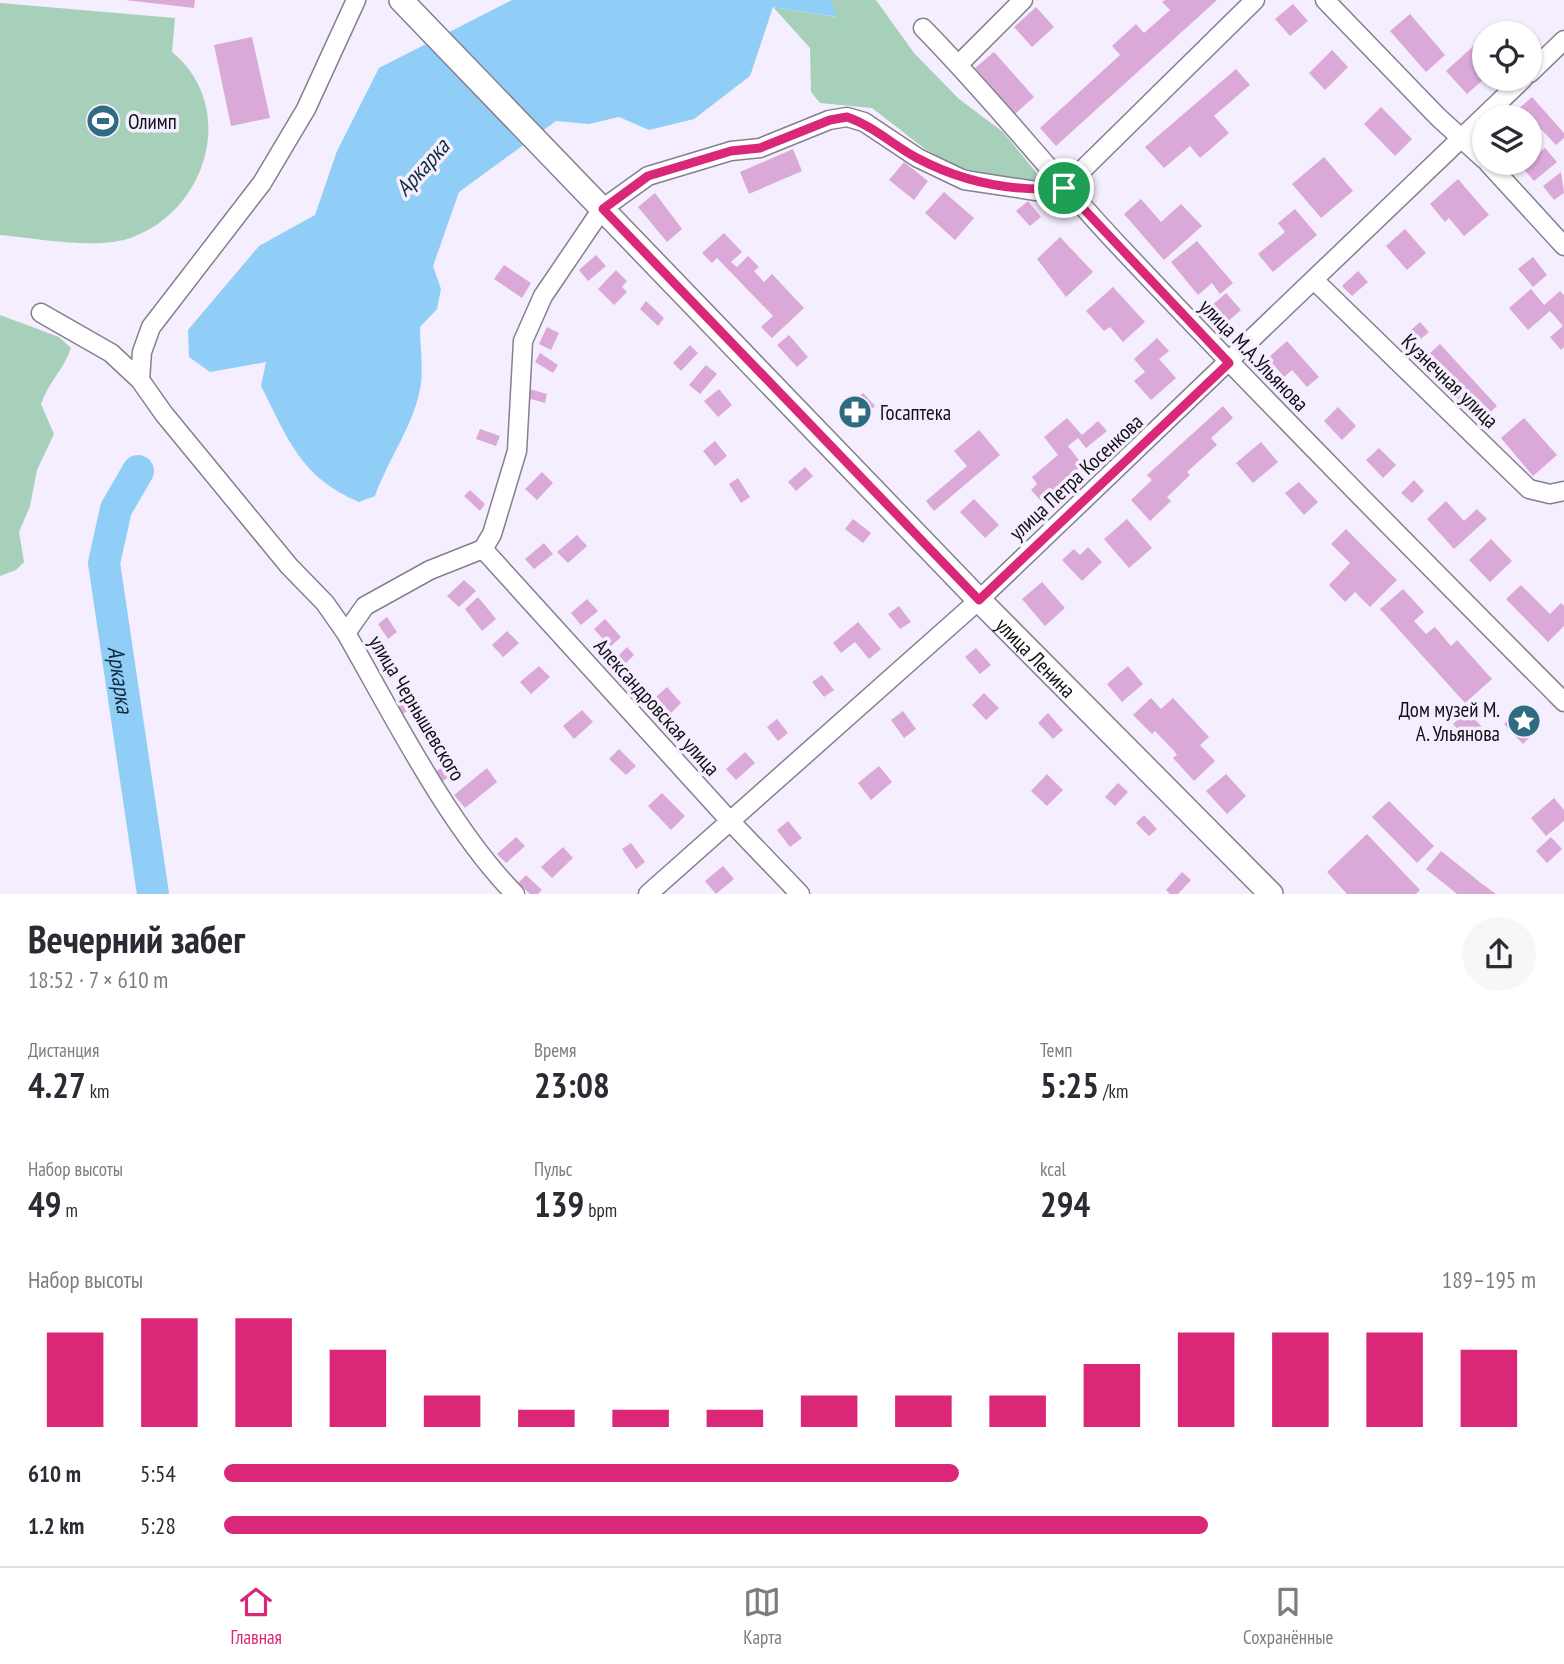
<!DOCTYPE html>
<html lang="ru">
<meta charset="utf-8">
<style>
body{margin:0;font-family:"PT Sans Narrow",sans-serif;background:#f7f7f7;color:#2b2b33;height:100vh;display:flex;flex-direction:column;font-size:26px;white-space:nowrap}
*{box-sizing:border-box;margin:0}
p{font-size:23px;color:#7c7c81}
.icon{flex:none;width:38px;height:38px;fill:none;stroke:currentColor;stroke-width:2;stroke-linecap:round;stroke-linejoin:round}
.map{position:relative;height:894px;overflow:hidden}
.side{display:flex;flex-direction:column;background:#fff;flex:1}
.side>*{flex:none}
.buttons{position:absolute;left:1472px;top:21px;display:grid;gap:14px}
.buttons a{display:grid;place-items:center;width:70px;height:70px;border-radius:50%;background:#fff;box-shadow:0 2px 5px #0004;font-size:35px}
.pin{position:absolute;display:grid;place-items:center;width:60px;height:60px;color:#fff;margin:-30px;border:4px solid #fff;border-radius:50%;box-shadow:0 2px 7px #0007}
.round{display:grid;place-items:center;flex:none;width:74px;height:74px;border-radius:37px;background:#f7f7f7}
.headline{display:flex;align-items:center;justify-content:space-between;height:119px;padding:0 28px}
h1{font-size:38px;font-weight:700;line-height:52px}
.stats{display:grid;grid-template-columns:repeat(3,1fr);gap:10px;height:119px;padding:7px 28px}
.stats div{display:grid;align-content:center}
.stats b{font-size:35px;font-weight:700}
.stats small{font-size:19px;font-weight:400}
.stats p{font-size:19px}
.chart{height:196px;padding:14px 28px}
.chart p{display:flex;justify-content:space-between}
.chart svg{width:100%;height:126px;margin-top:7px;stroke:#db2777;stroke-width:6}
ul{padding:0 28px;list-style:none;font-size:23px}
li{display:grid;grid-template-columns:112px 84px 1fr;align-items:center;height:52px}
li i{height:18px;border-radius:9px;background:#db2777}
.menu{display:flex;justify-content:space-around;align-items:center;height:98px;border-top:2px solid #e1e1e2;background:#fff;font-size:19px;color:#7c7c81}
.menu a{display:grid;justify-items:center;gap:4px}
.menu .selected{color:#db2777}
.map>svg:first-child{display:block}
.green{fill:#a7d0ba}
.water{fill:#90cef7}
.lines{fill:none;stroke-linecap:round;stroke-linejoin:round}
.river{stroke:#90cef7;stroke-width:32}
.building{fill:#daa9d8}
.minor-casing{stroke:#867f91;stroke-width:21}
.major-casing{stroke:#867f91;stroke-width:26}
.minor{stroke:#fff;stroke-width:18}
.major{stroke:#fff;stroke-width:23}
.route-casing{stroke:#fff;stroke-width:14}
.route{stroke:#db2777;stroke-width:9}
.labels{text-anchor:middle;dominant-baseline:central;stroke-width:7;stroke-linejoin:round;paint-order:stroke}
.poi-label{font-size:21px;fill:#121016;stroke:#f4eefe;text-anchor:start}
.street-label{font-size:21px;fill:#121016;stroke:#f4eefe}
.water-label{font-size:23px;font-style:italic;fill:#102c3d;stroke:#f4eefe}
</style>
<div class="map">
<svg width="1564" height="894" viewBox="0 0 1564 894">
<rect width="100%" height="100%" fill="#f4eefe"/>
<path class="green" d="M831,0H876L914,53L959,99L1003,132L1040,177L1036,184L964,170L925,149L872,108L820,103L811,92L810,48L773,7L836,17Z
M0,3L175,18L172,52C238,106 208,209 133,237C97,251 38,238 0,235Z
M0,315L59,337L71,348C64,369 48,383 41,404L54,434L37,470L30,506L19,532L24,562L16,570L0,576Z"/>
<path class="water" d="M512,0H831L837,17L773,7L750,76L694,119L649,130L619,117L589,124L556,121L459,192L433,266L441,289L437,309L420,327C420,345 423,365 421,383C416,422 388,459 375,496L359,502C300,477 288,439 261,386L266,362L210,372L189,357L188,330L259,246L315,215L337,151L379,68Z"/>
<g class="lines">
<path class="river" id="s1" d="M138,471L116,509L104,563L153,894"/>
</g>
<path class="building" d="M125,0H195L194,8Z
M1165,0H1217L1056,146L1040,128L1120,55L1112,46L1136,24L1144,33L1170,10L1162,2Z
M1293,4L1308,21L1290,36L1275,19Z
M1036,7L1054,27L1032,47L1014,27Z
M1410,14L1445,55L1426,72L1390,31Z
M252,37L270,118L231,126L214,45Z
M1480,40L1484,44V79L1467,94L1446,71Z
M1332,50L1348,67L1325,90L1309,73Z
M994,52L1034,97L1015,114L975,68Z
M1236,69L1250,85L1214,116L1229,133L1200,158L1190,146L1164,168L1145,147Z
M1532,97L1564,133V138L1556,145L1539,127L1530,136V117H1509Z
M1381,107L1412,139L1395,156L1364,124Z
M1545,148L1557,162L1534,181L1522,167Z
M793,149L802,171L749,194L740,172Z
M1324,157L1353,191L1321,218L1292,184Z
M904,162L928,181L914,200L889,180Z
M1561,172L1564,193L1554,200L1543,186Z
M1458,179L1489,215L1464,236L1449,218L1445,222L1430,204Z
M944,192L974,218L955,240L925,213Z
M655,193L682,229L667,242L638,207Z
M1141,199L1161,222L1181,204L1202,226L1164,260L1124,214Z
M1028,201L1041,217L1030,226L1016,211Z
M1295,209L1317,235L1273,272L1258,254L1285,232L1278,223Z
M1405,229L1426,253L1407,270L1386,246Z
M724,233L742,252L731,262L737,267L748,256L759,267L754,271L764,282L772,274L804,308L772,338L761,327L773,316L717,258L712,263L702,253Z
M1060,237L1093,272L1066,297L1037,259Z
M1197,241L1233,283L1220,294L1212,283L1198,295L1171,262Z
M596,255L606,266L588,281L579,270Z
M1533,257L1547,275L1533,287L1518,269Z
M504,265L531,283L522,298L494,279Z
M616,270L627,281L622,287L627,292L614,305L598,289Z
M1358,271L1368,282L1352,296L1342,286Z
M1113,287L1145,322L1123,342L1110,327L1104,331L1086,311Z
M1531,289L1544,305L1560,291L1564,295V347L1561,350L1550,337L1563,326L1550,311L1528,330L1509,308Z
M1226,293L1241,310L1225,324L1210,307Z
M646,301L664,318L658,326L640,309Z
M1420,322L1429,332L1410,348L1402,338Z
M547,327L559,333L551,350L539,344Z
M789,335L808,357L797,367L777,345Z
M1157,338L1169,351L1159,359L1176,378L1151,400L1134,381L1145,372L1134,359Z
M1287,341L1319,377L1307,387L1292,370L1284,377L1268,358Z
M1440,344L1497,406L1479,422L1422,360Z
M690,345L698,353L681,371L673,363Z
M540,353L558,365L553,373L535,362Z
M706,365L717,374L700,394L689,385Z
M526,388L547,394L545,403L524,397Z
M719,389L732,405L718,417L704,401Z
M863,393L875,406L855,425L843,412Z
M1223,406L1233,418L1211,438L1217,445L1187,472L1190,475L1167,497L1171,501L1150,521L1131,500L1152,480L1147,475Z
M1338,407L1356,426L1342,440L1324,421Z
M1067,418L1082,435L1098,421L1107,431L1086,448L1078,438L1068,446L1083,465L1041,501L1031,490L1037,484L1032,477L1058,455L1044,437Z
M1524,418L1557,455L1533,476L1501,438Z
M480,429L500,436L496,446L476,439Z
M979,430L1000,455L934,511L926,501L967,466L954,451Z
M715,441L727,456L715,466L703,451Z
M1261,442L1278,462L1253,483L1236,463Z
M1379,448L1396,465L1383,478L1366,460Z
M805,467L813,476L796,491L788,482Z
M542,472L553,483L537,500L525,489Z
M738,478L750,497L741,503L729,484Z
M1414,480L1424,491L1412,503L1401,493Z
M1299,482L1318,502L1304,515L1285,493Z
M470,490L485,504L480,511L464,496Z
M974,499L999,525L985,538L960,512Z
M1446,501L1464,521L1477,509L1487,519L1454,549L1427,519Z
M853,519L871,533L863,543L845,529Z
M1127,519L1152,548L1129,568L1104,539Z
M1346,529L1397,580L1370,607L1355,592L1345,602L1329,585L1350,563L1331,544Z
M577,535L587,546L568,563L557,552Z
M1491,539L1512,561L1490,582L1469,560Z
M544,543L553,554L534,569L525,559Z
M1088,547L1102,562L1082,581L1062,560L1074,549L1080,555Z
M464,580L476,591L459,607L447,596Z
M1042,582L1065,608L1045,626L1022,599Z
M1521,585L1550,614L1561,603L1564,606V626L1548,642L1506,599Z
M1403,589L1424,612L1414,621L1426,634L1435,627L1451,646L1457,640L1492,679L1465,703L1380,609Z
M478,597L496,619L482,631L465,609Z
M587,599L598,611L581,625L571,613Z
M899,606L911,622L900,629L888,614Z
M387,617L397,632L388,639L378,624Z
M605,619L621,637L610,647L594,629Z
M858,622L881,649L869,659L855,642L841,653L833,643Z
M507,631L519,643L503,657L492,645Z
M627,647L634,655L622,667L615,659Z
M976,648L991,665L980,674L965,657Z
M539,666L550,677L531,694L520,682Z
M1128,666L1143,684L1122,702L1107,684Z
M822,675L834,690L824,697L812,682Z
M667,687L681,703L671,713L656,697Z
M984,693L999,708L986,720L972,705Z
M404,698L411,709L397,717L390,706Z
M1151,698L1161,709L1173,698L1209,737L1200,745L1215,761L1194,781L1173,758L1177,755L1174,751L1155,731L1152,734L1133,715Z
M1522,707L1541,726L1523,744L1504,724Z
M582,710L593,722L574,739L563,726Z
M903,711L916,729L904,738L891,720Z
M1467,711L1482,727L1468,740L1453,724Z
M1048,713L1063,730L1053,739L1038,723Z
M777,719L788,733L778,741L767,727Z
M619,749L636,766L626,775L609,759Z
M745,752L755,763L736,780L726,769Z
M450,763L456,773L439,783L433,773Z
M879,766L892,782L871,800L858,783Z
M487,768L497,782L465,808L454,795Z
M1047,774L1063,790L1047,806L1031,791Z
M1226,774L1246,796L1227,814L1206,791Z
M1118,783L1128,792L1115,806L1105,797Z
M662,793L685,816L671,830L648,806Z
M1554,798L1564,810V821L1546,836L1531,818Z
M1389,801L1434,846L1417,863L1372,817Z
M1144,815L1157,829L1149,836L1136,823Z
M788,821L802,838L790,847L777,830Z
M1367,834L1420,890L1416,894H1347L1327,872Z
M516,837L525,846L506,863L497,854Z
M1551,837L1562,849L1547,863L1536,851Z
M631,843L645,862L636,869L622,849Z
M563,847L573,858L552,878L541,867Z
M1441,851L1481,883L1496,894H1457L1426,869Z
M723,866L734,879L716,894L705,881Z
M1182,872L1191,880L1178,894H1170L1166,890Z
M526,875L542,890L538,894H530L518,883Z"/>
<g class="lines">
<defs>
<path id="minor" d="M1325,0L1438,117L1484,159
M923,28C992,98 1053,176 1121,248C1266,402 1415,552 1564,702
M959,64L1023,0
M1530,73L1564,40
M1488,163L1564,246
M1314,280L1529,489L1550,494L1564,491
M41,313L111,353L140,380L164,414L289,566L325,603L346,633
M140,380L142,352L151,327L262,183L306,109L356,0
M483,549L730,821L800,894
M515,894C449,827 393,715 346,633L365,606L430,570L483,549L492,534L517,451L523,341L543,296L602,209L648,176L731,151L760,148L829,120L847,117L864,122L918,158L964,180L1036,191L1064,188L1255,0
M648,894L979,600L1523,79"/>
<g id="major">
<path id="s2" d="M401,0L979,600L1271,894"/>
</g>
</defs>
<use href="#minor" class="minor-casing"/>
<use href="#major" class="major-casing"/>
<use href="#minor" class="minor"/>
<use href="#major" class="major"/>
</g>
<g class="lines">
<defs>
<path id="route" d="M847,117C873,126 893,145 917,158C964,183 1012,192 1064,188L1229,363L979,600L603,209L648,176L731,151L760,148L830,120Z"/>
</defs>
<use href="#route" class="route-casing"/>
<use href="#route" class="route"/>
</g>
<defs>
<symbol id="stadium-disc" viewBox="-11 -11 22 22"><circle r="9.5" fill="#2f6c82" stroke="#f4eefe"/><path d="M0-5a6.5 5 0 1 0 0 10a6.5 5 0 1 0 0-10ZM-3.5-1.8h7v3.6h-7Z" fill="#fff"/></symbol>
<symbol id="pharmacy-disc" viewBox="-11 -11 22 22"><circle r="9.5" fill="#2f6c82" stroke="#f4eefe"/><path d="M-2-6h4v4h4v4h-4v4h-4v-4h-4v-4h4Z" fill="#fff"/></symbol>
<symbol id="sight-disc" viewBox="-11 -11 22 22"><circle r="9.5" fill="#2f6c82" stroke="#f4eefe"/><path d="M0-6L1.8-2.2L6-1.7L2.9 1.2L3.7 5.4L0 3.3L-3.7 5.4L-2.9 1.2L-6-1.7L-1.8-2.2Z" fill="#fff"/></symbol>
</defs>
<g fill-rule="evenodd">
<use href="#stadium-disc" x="84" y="102" width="38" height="38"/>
<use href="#pharmacy-disc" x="836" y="393" width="38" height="38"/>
<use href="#sight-disc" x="1505" y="702" width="38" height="38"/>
</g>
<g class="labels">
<g class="poi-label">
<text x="128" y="121">Олимп</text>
<text x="880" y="412">Госаптека</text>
<text x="1500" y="709" text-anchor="end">Дом музей М.<tspan x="1500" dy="24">А. Ульянова</tspan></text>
</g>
<g class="street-label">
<text transform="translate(1254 355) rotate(46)">улица М.А.Ульянова</text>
<text transform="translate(1450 381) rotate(44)">Кузнечная улица</text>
<text transform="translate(1076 477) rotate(-43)">улица Петра Косенкова</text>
<text stroke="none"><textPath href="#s2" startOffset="914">улица Ленина</textPath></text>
<text transform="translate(657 707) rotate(48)">Александровская улица</text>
<text transform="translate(417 708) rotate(59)">улица Чернышевского</text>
</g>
<g class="water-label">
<text transform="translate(422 167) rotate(-48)">Аркарка</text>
<text stroke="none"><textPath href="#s1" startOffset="217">Аркарка</textPath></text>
</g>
</g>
</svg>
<div class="buttons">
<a><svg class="icon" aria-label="locate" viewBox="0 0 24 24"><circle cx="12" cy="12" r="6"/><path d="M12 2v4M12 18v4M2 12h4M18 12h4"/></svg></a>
<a><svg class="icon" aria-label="layers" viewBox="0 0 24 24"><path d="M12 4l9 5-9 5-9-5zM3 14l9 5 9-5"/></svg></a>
</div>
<div class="pin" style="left:1064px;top:188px;background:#1e9e55"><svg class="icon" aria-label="arrive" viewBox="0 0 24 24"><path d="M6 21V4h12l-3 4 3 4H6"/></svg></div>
</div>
<section class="side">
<div class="headline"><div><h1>Вечерний забег</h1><p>18:52 · 7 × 610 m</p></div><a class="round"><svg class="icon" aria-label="share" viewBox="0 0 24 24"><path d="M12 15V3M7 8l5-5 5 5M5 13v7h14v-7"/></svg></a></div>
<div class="stats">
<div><p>Дистанция</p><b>4.27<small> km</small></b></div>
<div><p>Время</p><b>23:08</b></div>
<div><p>Темп</p><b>5:25<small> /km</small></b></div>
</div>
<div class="stats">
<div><p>Набор высоты</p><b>49<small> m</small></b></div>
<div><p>Пульс</p><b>139<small> bpm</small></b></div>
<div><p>kcal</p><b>294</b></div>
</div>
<div class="chart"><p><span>Набор высоты</span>189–195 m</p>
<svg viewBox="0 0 160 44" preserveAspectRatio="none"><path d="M5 44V11M15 44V6M25 44V6M35 44V17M45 44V33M55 44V38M65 44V38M75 44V38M85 44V33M95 44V33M105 44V33M115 44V22M125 44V11M135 44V11M145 44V11M155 44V17"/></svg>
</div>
<ul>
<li><b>610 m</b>5:54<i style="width:56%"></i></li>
<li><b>1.2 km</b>5:28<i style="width:75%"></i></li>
</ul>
</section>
<nav class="menu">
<a class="selected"><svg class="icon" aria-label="home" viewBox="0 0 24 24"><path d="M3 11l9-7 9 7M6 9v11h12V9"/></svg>Главная</a>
<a><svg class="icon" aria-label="map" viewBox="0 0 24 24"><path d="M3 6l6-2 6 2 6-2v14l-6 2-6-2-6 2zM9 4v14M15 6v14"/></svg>Карта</a>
<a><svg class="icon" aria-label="saved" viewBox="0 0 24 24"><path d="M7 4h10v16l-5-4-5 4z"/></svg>Сохранённые</a>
</nav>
